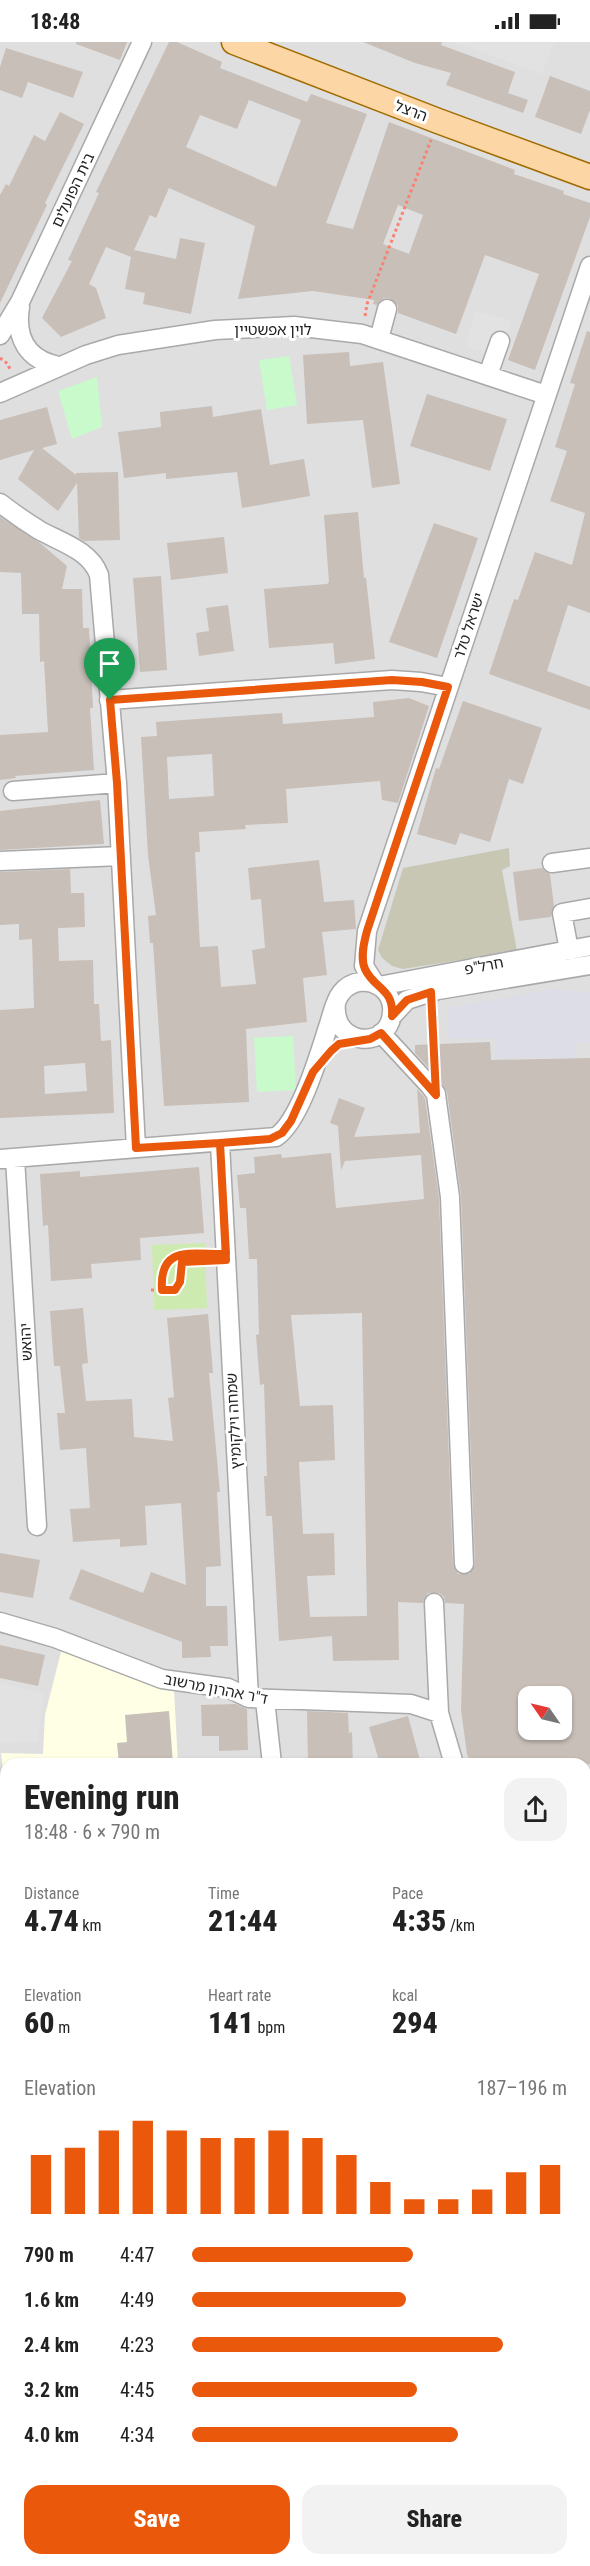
<!DOCTYPE html>
<meta charset="utf-8">
<style>
body{margin:0;font-family:"Roboto Condensed","Noto Sans Hebrew",sans-serif;background:#f2f2f2;color:#222;height:100vh;display:flex;flex-direction:column;font-size:22px;white-space:nowrap}
*{box-sizing:border-box;margin:0}
p{font-size:20px;color:#767676}
.icon{flex:none;width:33px;height:33px;fill:none;stroke:currentColor;stroke-width:2;stroke-linecap:round;stroke-linejoin:round}
.map{position:relative;flex:1;overflow:hidden}
.sheet{position:absolute;left:0px;top:1716px;width:591px;height:808px;display:flex;flex-direction:column;background:#fff;border-radius:18px 18px 0 0;box-shadow:0 2px 4px #0004}
.sheet>*{flex:none}
.needle{width:39px;rotate:304deg}
.fabs{position:absolute;left:518px;top:1644px;display:grid;gap:12px}
.fabs a{display:grid;place-items:center;width:54px;height:54px;border-radius:12px;background:#fff;box-shadow:0 2px 4px #0004;font-size:30px}
.pin{position:absolute;display:grid;place-items:center;width:51px;height:51px;color:#fff;margin:-62px -26px;border-radius:50% 50% 50% 0;rotate:-45deg;box-shadow:0 0 6px #0007}
.pin .icon{rotate:45deg}
.round{display:grid;place-items:center;flex:none;width:63px;height:63px;border-radius:18px;background:#f2f2f2}
.head{display:flex;align-items:center;justify-content:space-between;height:102px;padding:0 24px}
h1{font-size:33px;font-weight:800;line-height:45px}
.stats{display:grid;grid-template-columns:repeat(3,1fr);gap:9px;height:102px;padding:6px 24px}
.stats div{display:grid;align-content:center}
.stats b{font-size:30px;font-weight:800}
.stats small{font-size:16px;font-weight:400}
.stats p{font-size:16px}
.chart{height:168px;padding:12px 24px}
.chart p{display:flex;justify-content:space-between}
.chart svg{width:100%;height:108px;margin-top:6px;stroke:#ea580c;stroke-width:6}
.button{display:flex;gap:12px;margin-top:auto;padding:12px 24px}
.button a{flex:1;height:69px;border-radius:18px;background:#ea580c;color:#fff;font-size:24px;font-weight:800;line-height:69px;text-align:center}
.button a+a{background:#f2f2f2;color:#222}
ul{padding:0 24px;list-style:none;font-size:20px}
li{display:grid;grid-template-columns:96px 72px 1fr;align-items:center;height:45px}
li i{height:15px;border-radius:8px;background:#ea580c}
.status{display:flex;justify-content:space-between;align-items:center;height:42px;padding:0 30px;background:#fff;direction:ltr}
.status svg{height:16px;fill:currentColor}
.map>svg:first-child{display:block}
.residential{fill:#e0dfdf;fill-rule:evenodd}
.education{fill:#ffffe5}
.construction{fill:#c7c7b4}
.grass{fill:#cdebb0}
.park{fill:#c8facc}
.parking{fill:#e2e2e2}
.plaza{fill:#dddde8}
.building{fill:#c7bfb8;fill-rule:evenodd}
.lines{fill:none;stroke-linecap:round;stroke-linejoin:round}
.minor-casing{stroke:#a9a9a9;stroke-width:21}
.major-casing{stroke:#a06b00;stroke-width:27}
.path{stroke:#fa8072;stroke-width:3;stroke-dasharray:3 3;stroke-linecap:butt}
.minor{stroke:#fff;stroke-width:18}
.major{stroke:#fcd6a4;stroke-width:24}
.route-casing{stroke:#fff;stroke-width:12}
.route{stroke:#ea580c;stroke-width:8}
.labels{text-anchor:middle;dominant-baseline:central;stroke-width:6;stroke-linejoin:round;paint-order:stroke}
.street-label{font-size:15px;fill:#222;stroke:#fff}
</style>
<div class="status"><b>18:48</b><svg viewBox="0 0 49 12"><path d="M0 12V9h3v3zM5 12V6h3v6zM10 12V3h3v9zM15 12V0h3v12zM26 1h20v11H26zM47 4h2v5h-2z"/></svg></div>
<div class="map">
<svg width="590" height="2524" viewBox="0 0 590 2524">
<rect width="100%" height="100%" fill="#f2efe9"/>
<path class="residential" d="M0,0H590V2524H0ZM528,1654H561V1688H528ZM6,1722H585V2518H6Z"/>
<path class="education" d="M62,1606L174,1648L178,1722H6V1756L1,1711L43,1712L45,1673Z"/>
<path class="construction" d="M509,806L510,824L502,828L517,909L403,927L392,924L382,916L378,908L403,826Z"/>
<path class="grass" d="M205,1201L207,1266L154,1268L152,1203Z"/>
<path class="park" d="M289,314L297,363L267,368L259,318Z
M97,335L102,385L72,397L58,349Z
M293,994L296,1048L257,1050L254,996Z"/>
<path class="parking" d="M453,0H554L542,32Z
M475,269L511,278L502,314L466,306Z
M0,1641L43,1651L38,1700L0,1701Z
M0,1772L6,1834V1924L0,1925Z"/>
<path class="plaza" d="M552,947L590,950V1000L575,1001V1016H496L495,996L449,997L447,966Z"/>
<path class="building" d="M76,0H127L120,18L76,2Z
M169,0H177L222,20L220,26L307,60L311,52L367,72L326,181L353,187L389,80L515,128L514,132L564,149L563,152L590,161V175L535,328L508,318L539,232L485,213L456,292L398,271V264L389,256H384L377,263L373,262L374,258L313,249L238,257L255,184L169,146L156,176L150,173L134,208L176,217L180,196L205,201L191,272L143,262L145,251L125,247L131,215L106,205L89,242L96,246L106,276L61,295L42,276L72,219L68,218L99,151L96,150ZM249,58L301,78L276,145L186,105L200,73L237,87ZM398,163L423,173L409,212L383,202Z
M363,0H442L441,3L515,30L508,51L528,58L523,71L446,43L451,31L415,21Z
M6,6L83,30L73,56L28,40L22,56L0,48V25Z
M550,34L590,49V68L581,92L535,75Z
M60,70L84,82L45,161L47,163L0,261V153L6,142L9,144L34,93L45,99Z
M587,289L590,290V571L568,563L547,629L590,645V668L489,632L514,557L518,558L535,510L572,523L585,471L550,459L567,409L555,405L575,342L570,341Z
M349,310L350,324L383,320L400,442L372,446L363,378L307,382L303,313Z
M427,352L507,377L490,429L410,404Z
M212,364L213,375L261,367L270,423L304,417L310,454L242,466L237,430L166,437V431L124,436L118,390L161,385L160,370Z
M47,365L57,402L42,406L76,433V431L118,430L120,498L84,499L79,496L77,441L58,469L18,437L34,408L0,418V378Z
M358,470L364,536H366L375,617L335,622L333,601L269,606L264,547L327,542L329,540L324,473Z
M0,475L40,501L67,524L62,547H82L83,586H89L93,666H90L94,728L15,734L16,736L0,738V693L48,690L44,619L40,620L39,572H22L21,531L0,530Z
M434,481L478,496L437,616L389,600Z
M224,495L228,531L171,538L167,501Z
M161,534L167,628L140,630L133,536Z
M228,563L234,609L199,614L196,591L209,589L206,566Z
M409,656L429,664L398,761L382,758L380,739L286,747L288,781L245,783L246,787L199,790L200,810H195L200,905L218,904L221,945L256,942L252,908L265,906L261,857L251,858L248,826L319,818L324,860L354,858L356,887L322,890L327,933L303,936L307,980L246,987L249,1060L164,1064L153,901H150L148,874L156,873L148,813L141,695L157,694L156,680L282,671L283,682L374,675L373,660ZM212,712L214,754L169,757L167,715Z
M463,659L542,686L523,742L509,737L490,800L460,791L456,803L417,792L436,726L439,727Z
M100,758L104,802L0,808V769Z
M542,826L550,832L554,864L551,875L519,879L513,830Z
M70,827L71,851H84L85,885L58,886L59,919L93,918L94,962H99L101,999L111,998L114,1071L0,1076V968L34,966L32,897L19,898V882L0,883V830ZM85,1021L87,1049L45,1052L44,1024Z
M490,1000L491,1018L590,1016V1722H471L467,1712L461,1668L464,1562L445,1561L444,1555L439,1551H428L423,1561L398,1560L399,1618L333,1619L332,1594L279,1599L272,1474H266L264,1434H267L264,1342L260,1343L256,1293L259,1292L257,1217H249L246,1166H240L237,1133L255,1131L254,1115L281,1112L282,1116L331,1111L336,1166L424,1157L421,1113L345,1119L341,1128L338,1084L330,1081L339,1056L365,1066L354,1095L420,1091L417,1047L425,1056L439,1156L453,1522L458,1532H469L475,1522L461,1154L447,1050L439,1037L415,1011V1003ZM362,1271L367,1574L310,1575L307,1534L335,1533L334,1491L303,1492L299,1420L335,1418L333,1363L300,1364L291,1273ZM528,1654H561V1688H528Z
M199,1125L204,1191L140,1196L141,1218L91,1222L92,1236L51,1239L48,1183L43,1184L40,1132L80,1129V1135Z
M83,1266L88,1321L82,1322L86,1359L132,1357L134,1395L173,1399L168,1356L174,1355L167,1276L208,1272L213,1331H209L220,1450H217L221,1524L206,1525V1564H227L228,1604H210L211,1615L182,1616V1600L69,1557L81,1527L143,1551L151,1530L186,1543L181,1461L145,1464L147,1503L120,1505V1497L73,1500L70,1467L90,1466L86,1406L60,1408L57,1371H65L60,1324H54L50,1269Z
M0,1511L40,1518L33,1556L0,1550Z
M0,1603L45,1613L38,1644L0,1636Z
M236,1662L247,1667L248,1708L219,1709V1694H202L201,1663Z
M169,1669L173,1722H119L117,1701L127,1700L125,1673Z
M307,1669L348,1671L349,1691L352,1690L353,1722H308Z
M408,1674L421,1722H380L369,1685Z"/>
<g class="lines">
<defs>
<path id="minor" d="M20,265C15,296 27,318 59,324
M0,293L20,260L142,0
M379,297L387,267
M488,333L500,299
M0,351L86,313L118,303L215,288L294,284L362,292L546,353
M0,461C13,471 26,480 39,488C60,500 90,508 99,533L117,741L136,1106
M109,658L392,638L421,640L448,645
M13,749L117,741
M0,819L121,814
M552,821L590,816
M569,908L562,871L590,866
M376,943L364,924L367,889L590,224
M379,944L590,904
M392,974L407,958L438,948L590,923
M381,991L430,1044L436,1052L437,1060L450,1155L464,1522
M220,1101L249,1656
M15,1116L37,1484
M0,1117L276,1095C300,1079 319,1013 328,985C332,974 334,960 341,951C351,938 369,936 382,946C389,952 393,961 392,970C390,1009 331,1005 336,961
M434,1561L439,1671L454,1722
M0,1580L55,1596L162,1637L228,1646L249,1656L411,1662L439,1671
M265,1658L272,1722
M585,1866L590,1868
M585,1910L590,1912
M585,1929L590,1935
M0,1952L6,1951
M0,1994L6,1993
M0,2164L6,2158
M585,2177L590,2182
M585,2285L590,2280
M0,2388L6,2382
M572,2518L577,2524
M186,2524L191,2518
M505,2524L511,2518"/>
<path id="major" d="M234,0L438,79L590,135"/>
</defs>
<use href="#minor" class="minor-casing"/>
<use href="#major" class="major-casing"/>
<path class="path" d="M365,274L367,262L431,98
M0,316L8,322L10,328
M432,968L434,1022
M151,1248H162C160,1209 178,1214 209,1213
M162,1248H175L180,1240L182,1220L209,1218"/>
<use href="#minor" class="minor"/>
<use href="#major" class="major"/>
</g>
<g class="lines">
<defs>
<path id="route" d="M110,658L117,741L136,1106L220,1101L226,1218L182,1220L180,1240L175,1248H162C159,1202 192,1213 226,1212L220,1101L270,1097L282,1091L291,1079L313,1030L331,1009L339,1002L370,997L381,991L436,1053L431,950L407,958L392,974C394,946 374,947 365,927C360,916 364,900 367,889L448,645L422,640L392,638L110,658"/>
</defs>
<use href="#route" class="route-casing"/>
<use href="#route" class="route"/>
</g>
<g class="labels">
<g class="street-label">
<text transform="translate(411 69) rotate(21)">הרצל</text>
<text transform="translate(73 148) rotate(-65)">בית הפועלים</text>
<text x="273" y="288">לוין אפשטיין</text>
<text transform="translate(469 584) rotate(-72)">ישראל טלר</text>
<text transform="translate(484 924) rotate(-11)">חרל"פ</text>
<text transform="translate(26 1300) rotate(-93)">יהואש</text>
<text transform="translate(234 1379) rotate(-93)">שמחה וילקומיץ</text>
<text transform="translate(216 1647) rotate(11)">ד"ר אהרון מרשוב</text>
</g>
</g>
</svg>
<div class="fabs">
<a><svg class="needle" viewBox="-14 -14 28 28"><path d="M0-13l5 13h-10z" fill="#e53935"/><path d="M0 13l5-13h-10z" fill="#767676"/></svg></a>
</div>
<div class="pin" style="left:110px;top:658px;background:#1e9e55"><svg class="icon" aria-label="arrive" viewBox="0 0 24 24"><path d="M6 21V4h12l-3 4 3 4H6"/></svg></div>
<section class="sheet">
<div class="head"><div><h1>Evening run</h1><p>18:48 · 6 × 790 m</p></div><a class="round"><svg class="icon" aria-label="share" viewBox="0 0 24 24"><path d="M12 15V3M7 8l5-5 5 5M5 13v7h14v-7"/></svg></a></div>
<div class="stats">
<div><p>Distance</p><b>4.74<small> km</small></b></div>
<div><p>Time</p><b>21:44</b></div>
<div><p>Pace</p><b>4:35<small> /km</small></b></div>
</div>
<div class="stats">
<div><p>Elevation</p><b>60<small> m</small></b></div>
<div><p>Heart rate</p><b>141<small> bpm</small></b></div>
<div><p>kcal</p><b>294</b></div>
</div>
<div class="chart"><p><span>Elevation</span>187–196 m</p>
<svg viewBox="0 0 160 44" preserveAspectRatio="none"><path d="M5 44V20M15 44V17M25 44V10M35 44V6M45 44V10M55 44V13M65 44V13M75 44V10M85 44V13M95 44V20M105 44V31M115 44V38M125 44V38M135 44V34M145 44V27M155 44V24"/></svg>
</div>
<ul>
<li><b>790 m</b>4:47<i style="width:59%"></i></li>
<li><b>1.6 km</b>4:49<i style="width:57%"></i></li>
<li><b>2.4 km</b>4:23<i style="width:83%"></i></li>
<li><b>3.2 km</b>4:45<i style="width:60%"></i></li>
<li><b>4.0 km</b>4:34<i style="width:71%"></i></li>
</ul>
<div class="button"><a>Save</a><a>Share</a></div>
</section>
</div>
